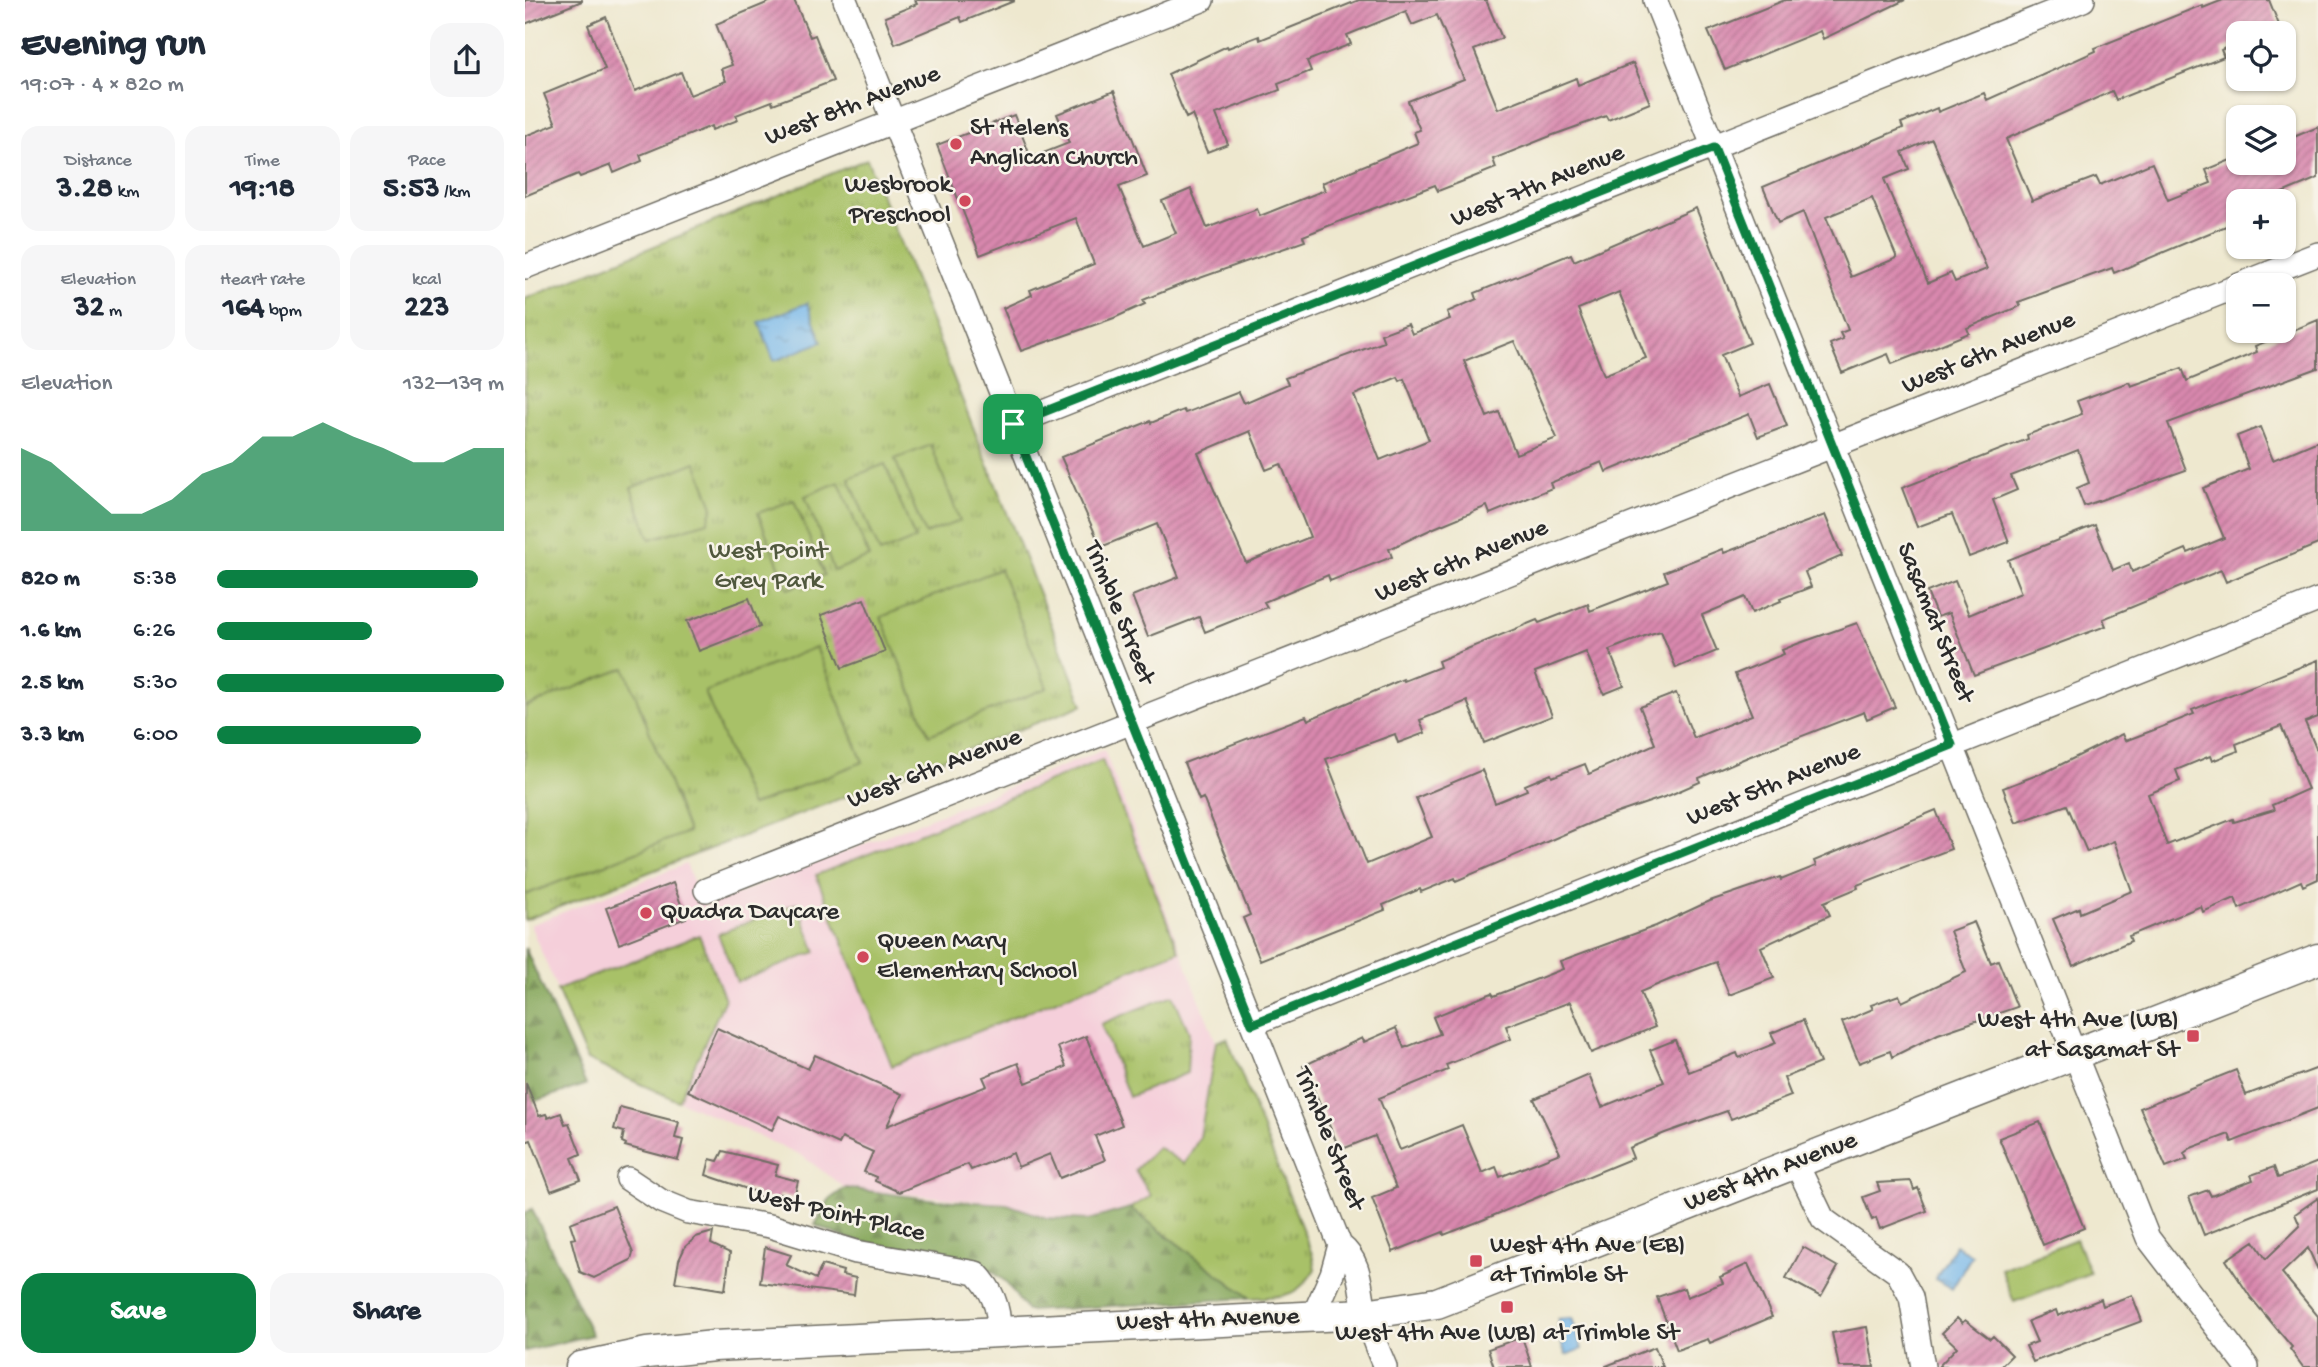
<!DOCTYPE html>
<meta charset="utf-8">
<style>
body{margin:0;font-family:"Gochi Hand",sans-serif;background:#f6f6f7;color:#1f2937;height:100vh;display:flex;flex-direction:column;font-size:26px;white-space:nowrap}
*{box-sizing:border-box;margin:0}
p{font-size:23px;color:#747a83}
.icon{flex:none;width:38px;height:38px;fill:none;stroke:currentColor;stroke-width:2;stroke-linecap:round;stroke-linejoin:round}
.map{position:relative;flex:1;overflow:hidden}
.panel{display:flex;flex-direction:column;background:#fff;width:525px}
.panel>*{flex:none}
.tools{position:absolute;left:1701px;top:21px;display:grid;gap:14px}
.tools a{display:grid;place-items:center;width:70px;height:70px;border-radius:14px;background:#fff;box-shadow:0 2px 5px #0004;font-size:35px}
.pin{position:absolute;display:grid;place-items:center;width:60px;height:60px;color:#fff;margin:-30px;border-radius:14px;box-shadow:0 4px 10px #0006}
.round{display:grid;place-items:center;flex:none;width:74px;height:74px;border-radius:21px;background:#f6f6f7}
.headline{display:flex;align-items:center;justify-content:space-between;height:119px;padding:0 21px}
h1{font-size:38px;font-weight:700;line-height:52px}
.figures{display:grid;grid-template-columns:repeat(3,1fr);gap:10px;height:119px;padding:7px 21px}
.figures div{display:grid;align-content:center;border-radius:18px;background:#f6f6f7;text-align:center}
.figures b{font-size:30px;font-weight:700}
.figures small{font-size:19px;font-weight:400}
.figures p{font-size:19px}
.chart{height:196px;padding:14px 21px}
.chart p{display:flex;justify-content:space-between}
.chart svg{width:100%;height:126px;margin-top:7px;fill:#0b8043;opacity:.7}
.cta{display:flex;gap:14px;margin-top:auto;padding:14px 21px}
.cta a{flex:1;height:80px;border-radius:21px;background:#0b8043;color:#fff;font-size:28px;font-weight:700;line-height:80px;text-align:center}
.cta a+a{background:#f6f6f7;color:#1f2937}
ul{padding:0 21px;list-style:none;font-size:23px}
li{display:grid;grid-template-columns:112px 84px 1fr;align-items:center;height:52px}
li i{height:18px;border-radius:9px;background:#0b8043}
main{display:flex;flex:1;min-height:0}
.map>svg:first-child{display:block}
.built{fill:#f5cfda}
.grass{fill:url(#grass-tufts);stroke:#6a7649;stroke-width:2}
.forest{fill:url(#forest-firs);stroke:#586944;stroke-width:2}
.garden{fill:#a8c167;stroke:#6a7649;stroke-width:2}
.water{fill:url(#water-ripples);stroke:#50718a;stroke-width:2}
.building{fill:url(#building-hatch);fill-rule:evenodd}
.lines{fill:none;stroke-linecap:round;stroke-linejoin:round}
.minor-casing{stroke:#6f6d64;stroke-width:26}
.major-casing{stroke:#6f6d64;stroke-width:33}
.minor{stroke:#fff;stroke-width:23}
.major{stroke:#fff;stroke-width:30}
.route-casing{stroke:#fff;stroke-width:14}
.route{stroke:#0b8043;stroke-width:9}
.poi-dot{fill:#d1495b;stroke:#f7f3e8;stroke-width:2.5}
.labels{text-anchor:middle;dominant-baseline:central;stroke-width:5;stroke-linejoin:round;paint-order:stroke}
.street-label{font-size:26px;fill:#2b2b2b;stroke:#f7f3e8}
.poi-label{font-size:26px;fill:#2b2b2b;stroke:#f7f3e8;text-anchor:start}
.park-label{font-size:26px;fill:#50583d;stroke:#f7f3e8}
</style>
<main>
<section class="panel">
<div class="headline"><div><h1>Evening run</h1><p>19:07 · 4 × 820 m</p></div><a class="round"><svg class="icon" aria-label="share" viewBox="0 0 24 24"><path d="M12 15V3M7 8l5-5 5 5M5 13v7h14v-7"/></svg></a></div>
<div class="figures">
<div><p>Distance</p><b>3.28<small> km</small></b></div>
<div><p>Time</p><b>19:18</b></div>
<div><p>Pace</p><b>5:53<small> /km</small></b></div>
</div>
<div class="figures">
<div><p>Elevation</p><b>32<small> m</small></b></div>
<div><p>Heart rate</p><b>164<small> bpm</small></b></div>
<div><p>kcal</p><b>223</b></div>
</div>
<div class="chart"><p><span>Elevation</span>132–139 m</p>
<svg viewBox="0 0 160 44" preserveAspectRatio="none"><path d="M0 44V15L10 20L20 29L30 38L40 38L50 33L60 24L70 20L80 11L90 11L100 6L110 11L120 15L130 20L140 20L150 15L160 15V44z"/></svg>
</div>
<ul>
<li><b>820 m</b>5:38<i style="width:91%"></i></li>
<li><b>1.6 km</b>6:26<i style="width:54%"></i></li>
<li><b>2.5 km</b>5:30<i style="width:100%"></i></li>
<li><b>3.3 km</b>6:00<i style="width:71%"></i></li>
</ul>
<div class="cta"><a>Save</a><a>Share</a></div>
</section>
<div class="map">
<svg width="1793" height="1367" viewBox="0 0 1793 1367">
<defs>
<pattern id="grass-tufts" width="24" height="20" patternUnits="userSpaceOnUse" patternTransform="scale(1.75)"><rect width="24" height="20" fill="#a8c167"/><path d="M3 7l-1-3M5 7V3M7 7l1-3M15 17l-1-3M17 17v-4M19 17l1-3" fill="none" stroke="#899d55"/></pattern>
<pattern id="forest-firs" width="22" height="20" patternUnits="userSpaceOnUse" patternTransform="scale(1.75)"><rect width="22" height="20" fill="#86a75c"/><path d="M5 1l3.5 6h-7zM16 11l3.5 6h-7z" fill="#6e884c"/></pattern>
<pattern id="water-ripples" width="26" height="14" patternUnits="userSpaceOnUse" patternTransform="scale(1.75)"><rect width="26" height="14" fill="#76b7ea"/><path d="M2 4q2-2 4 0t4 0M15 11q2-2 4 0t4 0" fill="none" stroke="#6195be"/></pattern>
<pattern id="building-hatch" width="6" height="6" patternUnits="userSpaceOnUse" patternTransform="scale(1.75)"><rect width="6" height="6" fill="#d988ae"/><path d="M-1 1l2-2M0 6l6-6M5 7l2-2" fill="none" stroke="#b06f8e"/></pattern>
</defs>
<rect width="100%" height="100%" fill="#f7f3e8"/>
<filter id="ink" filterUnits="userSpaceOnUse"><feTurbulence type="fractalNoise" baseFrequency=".0143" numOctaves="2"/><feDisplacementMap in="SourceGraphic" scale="14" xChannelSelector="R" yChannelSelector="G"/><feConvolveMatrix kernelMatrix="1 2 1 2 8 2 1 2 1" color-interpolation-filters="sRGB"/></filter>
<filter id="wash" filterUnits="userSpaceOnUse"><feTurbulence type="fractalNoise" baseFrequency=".00686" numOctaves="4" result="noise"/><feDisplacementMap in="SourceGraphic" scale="28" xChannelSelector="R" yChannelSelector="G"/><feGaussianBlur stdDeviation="1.57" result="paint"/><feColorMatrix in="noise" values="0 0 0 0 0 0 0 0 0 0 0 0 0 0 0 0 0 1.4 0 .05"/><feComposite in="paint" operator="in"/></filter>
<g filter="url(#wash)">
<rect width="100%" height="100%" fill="#eee8cf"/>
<path class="built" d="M579,750L691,1042L675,1137L659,1165L619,1202L564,1220L522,1218L482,1204L320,1188L276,1155L62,1060L5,925L161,864L179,907Z"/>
<path class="grass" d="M342,159L558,705L0,920V299Z
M174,935L200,999L153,1101L62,1060L32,990Z
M648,995L664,1032L662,1073L604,1097L576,1024Z
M702,1038L787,1254L790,1269C771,1300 757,1296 725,1298L605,1208L626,1196L610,1170L633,1147L659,1164L675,1137L691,1042Z"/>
<path class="forest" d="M0,948L61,1085L0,1104Z
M320,1188L411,1200L482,1204L522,1218L564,1220L605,1208L725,1298L502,1311L480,1281L456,1263L375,1251L318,1237L290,1225L304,1200Z
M7,1209L67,1335L0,1351V1213Z"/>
<path class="garden" d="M406,445L435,521L400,534L370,459Z
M171,462L188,507L183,522L125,539L106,488Z
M360,464L390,539L355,553L324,478Z
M314,482L344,557L309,571L280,496Z
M269,500L299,575L263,589L233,513Z
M475,569L522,688L404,735L356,617Z
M291,647L338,762L226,806L180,692Z
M100,668L163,832L0,895V707Z
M577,760L654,951L367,1066L291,875Z
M272,903L291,952L212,982L193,934Z
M1551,1239L1565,1273L1489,1302L1476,1269Z"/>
<path class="water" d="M282,303L297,342L249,361L234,322Z
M1430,1245L1447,1255L1427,1289L1410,1279Z
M1047,1318L1057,1349L1041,1355L1034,1337L1033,1319Z"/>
<g id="blocks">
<path class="building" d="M0,0H57V1L0,24Z
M249,0H269L285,37L290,35L308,81L248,104L247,101L211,115L213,120L187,130L186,126L115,155L117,161L89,173L86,165L55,177L53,174L0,196V136L31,124L19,94L80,69L63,25L81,17L110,91L156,72L165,95L201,81L196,69L207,65L191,24Z
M390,0H489V1L437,22L435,17L370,44L360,17L392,4Z
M834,0H961L977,38L949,50L973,109L1051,78L1053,85L1108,63L1125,103L1083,120L1081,116L1028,135L968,159L971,168L936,182L913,191L910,185L813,222L778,236L780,241L655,285L618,300L620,304L589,318L496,351L478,308L507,295L505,290L569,264L551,218L455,255L412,145L489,115L506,158L544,143L532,114L589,91L622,176L594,187L619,246L651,233L637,201L666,189L682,228L732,209L735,216L800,190L797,183L893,143L889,132L895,130L883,101L939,79L912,15L887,25L881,11L822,35L826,44L782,61L786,71L753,84L755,90L691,114L703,144L682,152L667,115L661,118L643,74L702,46L703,48L734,36L735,40Z
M1260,0H1380L1298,39L1295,31L1200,70L1183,31Z
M1698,0H1744L1754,25L1735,33H1713V42L1696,50L1699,57L1591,100L1587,91L1481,139L1507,201L1571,177L1575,185L1627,163L1643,200L1686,183L1681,170L1713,157V163H1759V141L1793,127V178L1752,195L1754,201H1713V221L1589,273L1587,268L1493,302L1495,306L1442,328L1444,333L1403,350L1367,364L1363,354L1317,373L1305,344L1318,339L1315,333L1323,330L1278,212L1253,223L1238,187L1378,128L1376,123L1412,108L1413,112L1459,93L1462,100L1571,51L1570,48L1677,5L1678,8ZM1407,139L1462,269L1430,282L1426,273L1403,283L1359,179L1384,169L1377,152ZM1347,198L1372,258L1326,277L1301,217Z
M1171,208L1225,343L1196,355L1213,397L1245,384L1262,426L1233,437L1224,414L1081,472L1077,462L1025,483L1027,488L965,514L962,506L909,528L864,549L867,557L805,581L803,575L739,602L742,607L680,632L674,617L623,637L607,596L654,577L632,524L576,547L536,457L625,421L626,423L658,410L660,413L714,392L719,403L763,384L760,378L859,342L856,334L883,324L887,334L925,319L922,312L952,299L950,293L1046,254L1049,261ZM1094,292L1121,358L1079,375L1053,309ZM989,341L1032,438L991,454L974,412L962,417L939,361ZM873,377L875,381L879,379L904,440L855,460L829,395ZM725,431L741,470L756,464L785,537L721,563L673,453Z
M1793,320V368L1643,423L1661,470L1559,506L1552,488L1564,483L1553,450L1486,476L1492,490L1468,500L1484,542L1444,557L1427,514L1392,527L1377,488L1503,439L1502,435L1557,414L1552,401L1604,382L1606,386L1657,368L1662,381L1732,352L1730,346Z
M1735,427L1748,460L1793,441V544L1701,582L1696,570L1578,619L1581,626L1449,675L1424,613L1412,617L1402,592L1430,581L1444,615L1496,593L1483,560L1570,525L1588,570L1604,563L1607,572L1661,549L1663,553L1699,538L1678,488L1724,469L1712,436Z
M1300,515L1317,556L1280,572L1286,587L1255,599L1256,601L1227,613L1220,597L1177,615L1192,651L1151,668L1136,631L1125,634L1084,650L1099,686L1079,694L1061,652L1010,672L1027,716L959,743L942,701L895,720L900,733L873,743L870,734L801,759L842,864L907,837L891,798L957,770L970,803L1002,790L1000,785L1026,774L1027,777L1060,764L1064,774L1130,744L1115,707L1151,693L1169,738L1227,715L1210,674L1259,654L1257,650L1272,644L1332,623L1370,707L1342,719L1339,712L1223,757L1174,778L1175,782L1145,795L1072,820L931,881L930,878L896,892L895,889L858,905L860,910L735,960L718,918L725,915L678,798L674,800L659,763L781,716L783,720L878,679L879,681L915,667L913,661L1012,620L1014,623L1063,604L1065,611L1143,581L1139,572L1197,549L1199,553Z
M224,598L235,627L174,651L162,621Z
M339,599L360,652L317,668L296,615Z
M1793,660V717L1780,722L1793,753V879L1778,886L1776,881L1714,909L1710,898L1678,912L1676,906L1604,936L1606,941L1548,966L1528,919L1554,908L1555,913L1607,891L1589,841L1562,852L1542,805L1491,823L1478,788L1525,770L1597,734L1600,741L1634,728L1669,714L1667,710ZM1756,726L1783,789L1747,805L1749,810L1709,822L1708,819L1642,845L1623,794L1655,781L1651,770L1685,756L1687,761L1713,751L1711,744Z
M1411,810L1426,849L1332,885L1333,888L1299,902L1305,915L1236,947L1249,978L1204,995L1191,962L1151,977L1115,992L1130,1027L1066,1053L1045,1002L981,1026L986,1039L921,1065L923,1070L854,1098L875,1150L937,1125L957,1173L971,1167L975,1177L1035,1153L1009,1099L1064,1075L1077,1107L1139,1082L1125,1050L1150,1040L1164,1072L1212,1053L1214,1058L1251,1043L1246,1033L1278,1020L1295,1063L1259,1078L1266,1096L1206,1119L1202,1111L1140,1133L1104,1148L1108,1158L955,1221L919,1235L918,1232L868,1252L847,1198L871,1188L850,1136L815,1150L778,1066L837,1038L839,1042L871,1028L879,1048L915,1034L908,1017L967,993L969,996L1038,969L1035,961L1131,926L1185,901L1255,877L1256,880L1291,866L1289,861Z
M148,883L161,918L94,944L81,908Z
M1449,922L1466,963L1473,960L1492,1007L1413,1034L1367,1057L1365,1051L1334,1063L1317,1022L1348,1009L1346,1005L1374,995L1377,1002L1441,972L1425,931Z
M192,1028L283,1069L290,1055L377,1094L362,1126L462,1086L458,1077L493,1063L501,1083L541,1067L533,1047L561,1036L597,1125L570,1136L580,1160L535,1178L525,1154L493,1167L488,1153L446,1170L443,1164L374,1192L350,1181L351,1177L339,1172L348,1152L317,1138L314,1144L254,1116L247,1130L163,1091Z
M1793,1068V1108L1707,1142L1704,1134L1666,1148L1659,1153L1662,1159L1641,1167L1615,1108L1711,1070L1721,1095Z
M1,1083L14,1116L21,1114L23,1118L36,1113L40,1124L44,1123L56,1154L47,1158L56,1180L26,1191L6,1140L0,1142Z
M95,1107L154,1122L150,1138L158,1140L153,1160L100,1146L101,1144L97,1142L99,1132L89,1129Z
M1515,1122L1559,1228L1518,1245L1474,1138Z
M198,1151L253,1165L250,1175L273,1181L269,1198L255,1194L253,1201L230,1195L231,1192L181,1175L185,1159L193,1161Z
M1793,1162V1189L1679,1235L1664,1197L1683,1190L1686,1196L1728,1180L1726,1175L1749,1167L1753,1178Z
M1386,1181L1389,1190L1393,1188L1402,1211L1355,1229L1351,1218L1347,1220L1338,1197L1355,1191L1352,1183Z
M1793,1198V1270L1783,1248L1757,1273L1793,1316V1367H1778L1765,1349L1767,1347L1726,1298L1701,1260L1729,1241L1741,1259L1775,1226L1770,1214Z
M89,1206L108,1253L106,1260L69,1278L55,1272L46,1239L50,1238L45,1223Z
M188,1232L186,1244L205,1253L200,1290L150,1282L154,1260L160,1247L171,1237Z
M240,1247L266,1255L261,1265L291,1279L297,1265L318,1271L317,1275L331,1278L329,1295L235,1283Z
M1278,1247L1313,1267L1296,1297L1261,1278Z
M1223,1264L1247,1317L1185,1343L1183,1339L1152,1350L1132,1297L1159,1288L1162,1297L1198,1283L1195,1277Z
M1607,1295L1617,1321L1508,1362L1501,1346L1512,1342L1503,1321L1531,1310L1533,1316L1576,1299L1578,1306Z
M1432,1318L1437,1323L1440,1320L1465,1339L1468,1336L1487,1355L1475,1367H1413L1432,1347L1417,1333Z
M1342,1327L1349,1367H1314L1307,1333Z
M997,1337L1007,1367H969L963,1349Z
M1130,1347L1138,1367H1081V1366Z"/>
</g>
</g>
<g filter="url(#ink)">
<use href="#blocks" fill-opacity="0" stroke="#6f6d64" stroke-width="2"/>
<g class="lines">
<defs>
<path id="minor" d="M320,0L815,1245C838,1263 834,1290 841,1315C845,1333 853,1350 860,1367
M1130,0L1623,1238L1722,1367
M0,267L677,0
M1714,285L1793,254
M488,424L1558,0
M181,890L1713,286
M727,1024L1793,600
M1271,1163L1298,1219L1373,1273L1386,1297L1398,1367
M103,1179L136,1201L163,1212L245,1226L331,1252L451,1273C467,1290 474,1306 474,1330
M788,1317L807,1274L815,1245"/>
<path id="major" d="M56,1367L122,1353L189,1346L840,1314L912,1303L1793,959"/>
</defs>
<use href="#minor" class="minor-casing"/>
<use href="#major" class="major-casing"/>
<use href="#minor" class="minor"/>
<use href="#major" class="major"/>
</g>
</g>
<g class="lines" filter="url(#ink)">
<defs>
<path id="route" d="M1189,148L1427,745L727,1024L488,424Z"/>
</defs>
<use href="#route" class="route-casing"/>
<use href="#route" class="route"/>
</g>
<g class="poi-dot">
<circle cx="431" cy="144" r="7"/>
<circle cx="440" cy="201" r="7"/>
<circle cx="121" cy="913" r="7"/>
<circle cx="338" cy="957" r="7"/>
<rect x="1661" y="1029" width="14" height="14" rx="3.5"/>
<rect x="944" y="1254" width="14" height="14" rx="3.5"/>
<rect x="975" y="1300" width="14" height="14" rx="3.5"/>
</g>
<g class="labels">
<g class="street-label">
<text transform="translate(328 107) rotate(-21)">West 8th Avenue</text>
<text transform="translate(1013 187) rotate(-22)">West 7th Avenue</text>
<text transform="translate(1464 354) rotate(-22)">West 6th Avenue</text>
<text transform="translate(937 562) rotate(-22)">West 6th Avenue</text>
<text transform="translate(593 613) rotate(68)">Trimble Street</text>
<text transform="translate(1409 623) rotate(68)">Sasamat Street</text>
<text transform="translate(410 770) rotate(-21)">West 6th Avenue</text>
<text transform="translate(1249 786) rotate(-22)">West 5th Avenue</text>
<text transform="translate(803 1139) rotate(68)">Trimble Street</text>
<text transform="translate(1246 1173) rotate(-21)">West 4th Avenue</text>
<text transform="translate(311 1215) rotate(13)">West Point Place</text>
<text transform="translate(683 1321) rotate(-2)">West 4th Avenue</text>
</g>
<g class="poi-label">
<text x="445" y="129">St Helens<tspan x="445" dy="30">Anglican Church</tspan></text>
<text x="426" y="186" text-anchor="end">Wesbrook<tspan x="426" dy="30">Preschool</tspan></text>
<text x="135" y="913">Quadra Daycare</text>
<text x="352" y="942">Queen Mary<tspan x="352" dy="30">Elementary School</tspan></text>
<text x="1654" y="1021" text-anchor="end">West 4th Ave (WB)<tspan x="1654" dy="30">at Sasamat St</tspan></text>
<text x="965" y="1246">West 4th Ave (EB)<tspan x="965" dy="30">at Trimble St</tspan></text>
<text x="982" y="1334" text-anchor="middle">West 4th Ave (WB) at Trimble St</text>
</g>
<g class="park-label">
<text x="243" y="552">West Point<tspan x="243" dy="30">Grey Park</tspan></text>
</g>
</g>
</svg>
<div class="tools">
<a><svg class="icon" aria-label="locate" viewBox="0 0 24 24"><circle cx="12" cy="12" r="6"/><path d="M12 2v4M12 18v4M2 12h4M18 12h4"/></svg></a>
<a><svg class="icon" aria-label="layers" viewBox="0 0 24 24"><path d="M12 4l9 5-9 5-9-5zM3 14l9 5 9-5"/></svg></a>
<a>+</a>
<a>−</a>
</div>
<div class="pin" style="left:488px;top:424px;background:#1e9e55"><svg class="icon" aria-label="arrive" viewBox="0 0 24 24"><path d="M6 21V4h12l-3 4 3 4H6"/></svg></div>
</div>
</main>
